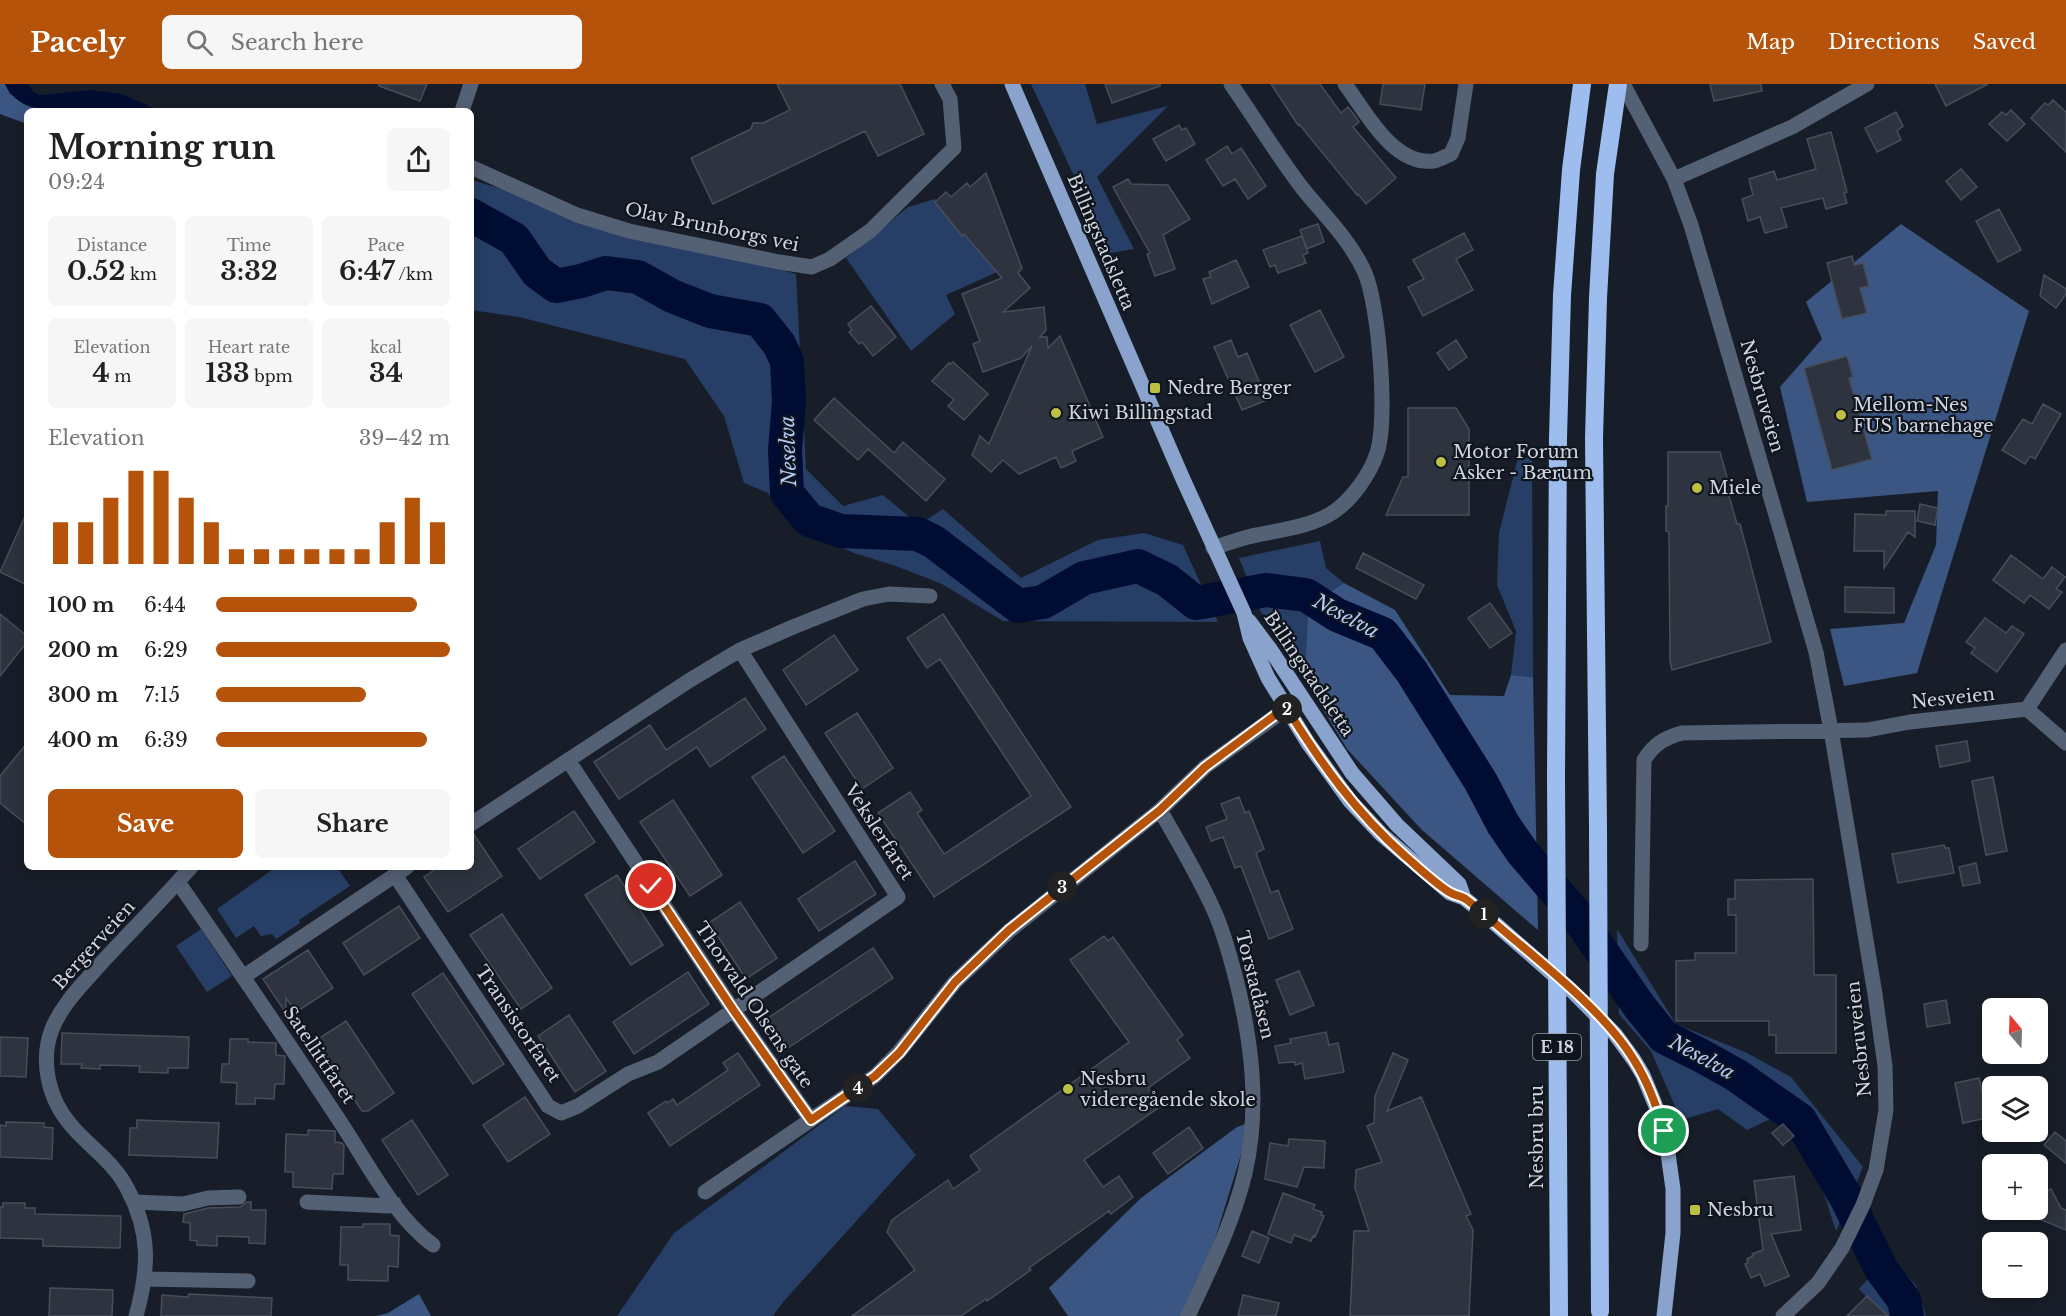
<!DOCTYPE html>
<meta charset="utf-8">
<style>
body{margin:0;font-family:"Libre Baskerville",serif;background:#f6f6f6;color:#222;height:100vh;display:flex;flex-direction:column;font-size:22px;white-space:nowrap}
*{box-sizing:border-box;margin:0}
p{font-size:20px;color:#767676}
.icon{flex:none;width:33px;height:33px;fill:none;stroke:currentColor;stroke-width:2;stroke-linecap:round;stroke-linejoin:round}
.map{position:relative;flex:1;overflow:hidden}
.panel{position:absolute;left:24px;top:24px;width:450px;height:762px;display:flex;flex-direction:column;background:#fff;border-radius:9px;box-shadow:0 3px 15px #0003}
.panel>*{flex:none}
.needle{width:39px;rotate:341deg}
.fabs{position:absolute;left:1982px;top:914px;display:grid;gap:12px}
.fabs a{display:grid;place-items:center;width:66px;height:66px;border-radius:9px;background:#fff;box-shadow:0 3px 15px #0003;font-size:30px}
.pin{position:absolute;display:grid;place-items:center;width:51px;height:51px;color:#fff;margin:-26px;border:3px solid #fff;border-radius:50%;box-shadow:0 2px 6px #0007}
.km{position:absolute;width:30px;height:30px;margin:-15px;border-radius:50%;background:#222;color:#fff;font-size:16px;line-height:30px;text-align:center}
.round{display:grid;place-items:center;flex:none;width:63px;height:63px;border-radius:9px;background:#f6f6f6}
.head{display:flex;align-items:center;justify-content:space-between;height:102px;padding:0 24px}
h1{font-size:33px;font-weight:800;line-height:45px}
.stats{display:grid;grid-template-columns:repeat(3,1fr);gap:9px;height:102px;padding:6px 24px}
.stats div{display:grid;align-content:center;border-radius:9px;background:#f6f6f6;text-align:center}
.stats b{font-size:26px;font-weight:800}
.stats small{font-size:16px;font-weight:400}
.stats p{font-size:16px}
.chart{height:168px;padding:12px 24px}
.chart p{display:flex;justify-content:space-between}
.chart svg{width:100%;height:108px;margin-top:6px;stroke:#b45309;stroke-width:6}
.primary-button{display:flex;gap:12px;margin-top:auto;padding:12px 24px}
.primary-button a{flex:1;height:69px;border-radius:9px;background:#b45309;color:#fff;font-size:24px;font-weight:800;line-height:69px;text-align:center}
.primary-button a+a{background:#f6f6f6;color:#222}
ul{padding:0 24px;list-style:none;font-size:20px}
li{display:grid;grid-template-columns:96px 72px 1fr;align-items:center;height:45px}
li i{height:15px;border-radius:8px;background:#b45309}
header{display:flex;align-items:center;gap:36px;box-sizing:border-box;height:84px;padding:0 30px;background:#b45309;color:#fff}
header strong{font-size:28px}
nav{display:flex;gap:33px;margin-inline-start:auto;font-size:21px}
.search{width:420px;height:54px;background:#f6f6f6;display:flex;align-items:center;gap:15px;box-sizing:border-box;padding:0 21px;border-radius:9px;color:#767676;font-size:22px}
.map>svg:first-child{display:block}
.green{fill:#273f67}
.forest{fill:#3b5682}
.water{fill:#000c32}
.lines{fill:none;stroke-linecap:round;stroke-linejoin:round}
.river{stroke:#000c32;stroke-width:34}
.building{fill:#2d343f;stroke:#474e5a;stroke-width:1.5}
.minor{stroke:#546074;stroke-width:15}
.major{stroke:#89a3cc;stroke-width:15}
.highway{stroke:#9ebdef;stroke-width:18}
.highway-bridge{stroke:#9ebdef;stroke-width:18}
.route-casing{stroke:#fff;stroke-width:12}
.route{stroke:#b45309;stroke-width:8}
.poi-dot{fill:#bdbf42;stroke:#0f151f;stroke-width:2}
.labels{text-anchor:middle;dominant-baseline:central;stroke-width:4.5;stroke-linejoin:round;paint-order:stroke}
.shield{fill:#0f151f;stroke:#979ba3;stroke-width:1.5}
.shield-label{font-size:16px;font-weight:bold;fill:#d1d5dc}
.street-label{font-size:18px;fill:#d1d5dc;stroke:#0f151f}
.poi-label{font-size:18px;fill:#d1d5dc;stroke:#0f151f;text-anchor:start}
.water-label{font-size:20px;font-style:italic;fill:#b2ccf6;stroke:#0f151f}
</style>
<header>
<strong>Pacely</strong>
<div class="search"><svg class="icon" aria-label="search" viewBox="0 0 24 24"><circle cx="10" cy="10" r="6"/><path d="M15 15l6 6"/></svg>Search here</div>
<nav><a>Map</a><a>Directions</a><a>Saved</a></nav>
</header>
<div class="map">
<svg width="2066" height="1232" viewBox="0 0 2066 1232">
<rect width="100%" height="100%" fill="#181e29"/>
<path class="green" d="M1031,0H1085L1097,40L1168,22L1097,93L1134,165L1110,169Z
M471,96L796,190L806,385L843,422L883,411L919,441L943,425L1021,494L1098,456L1144,449L1183,461L1218,538L1003,537L942,500L896,482L854,469L793,441L768,409L744,399L724,332L685,275L519,233L471,226Z
M935,115L997,188L946,211L955,230L911,267L846,174L908,123Z
M1518,374H1532L1533,593L1511,591L1516,547L1497,501L1499,449Z
M1320,457L1326,484L1344,499L1308,523L1305,596L1261,528L1239,474Z
M276,783H337L350,802L299,836L300,839L276,855L272,850L261,852L254,842L236,854L217,825Z
M201,845L232,892L207,908L176,862Z
M1617,845L1676,940L1747,969L1791,993L1863,1083L1836,1147L1818,1091L1795,1046L1779,1031L1747,1046L1718,1025L1681,1036L1651,967L1619,930Z
M845,1022L878,1025L916,1071L783,1218L773,1232H617L674,1149Z
M1888,1172L1916,1201L1926,1232H1885L1859,1205Z"/>
<path class="forest" d="M0,0H5L10,10L51,27H27V40L0,30Z
M1901,140L2029,227L1917,589L1844,602L1830,545L1904,539L1936,461L1938,407L1807,418L1780,303L1822,255L1806,218Z
M1344,499L1395,526L1450,611L1504,612L1511,591L1533,593L1538,846L1422,746L1347,665L1305,596L1308,522Z
M1251,1038L1211,1168L1184,1232H1068L1049,1204L1141,1114L1237,1043Z
M419,1210L431,1232H376L388,1229Z"/>
<path class="water" d="M5,0H28L34,8L40,11L92,6L122,10L160,27C146,27 129,29 114,27C109,26 105,24 100,24C93,24 85,27 77,27C50,28 18,28 5,0Z"/>
<g class="lines">
<path class="river" d="M471,131L514,155L537,188L556,202L581,197L606,189L638,193L672,212L710,227L760,236L779,260L787,277L789,318L785,366L787,409L809,436L841,447L918,450L934,458L1018,522L1043,518L1084,494L1138,482L1167,496L1196,519L1266,506L1306,511L1337,531L1383,550L1412,588L1481,698L1503,740L1523,769L1577,832L1639,922L1664,953L1700,971L1736,991L1800,1036L1847,1115L1881,1185L1904,1216L1907,1232"/>
</g>
<path class="building" d="M379,0H427L420,17L379,2Z
M777,0H900L924,50L878,72L865,47L713,120L691,74L751,45L753,39H763L790,26Z
M1105,0H1160V2L1112,19Z
M1271,0H1320L1341,29L1348,23L1355,32L1359,38L1353,43L1396,94L1366,120L1358,110L1357,111L1299,40L1298,41Z
M1383,0H1425L1421,26L1380,20Z
M1710,0H1761L1762,7L1714,17Z
M1935,0H1988L1946,22Z
M2053,16L2066,28V68L2031,34L2045,19L2048,21Z
M2011,26L2025,40L2007,57L1989,40L2002,28L2006,31Z
M1896,28L1903,42L1897,47L1901,56L1877,68L1865,44Z
M1179,41L1182,46L1186,44L1195,60L1166,77L1153,55Z
M1831,48L1847,108L1844,109L1847,119L1826,125L1823,114L1781,124L1787,143L1765,149L1760,133L1748,137L1742,115L1753,111L1749,95L1774,87L1777,96L1816,85L1807,55Z
M1227,62L1232,70L1241,64L1266,102L1248,115L1235,95L1223,102L1206,76Z
M1961,85L1977,103L1961,116L1946,97Z
M986,89L1022,184L1018,189L1030,204L1003,228L1044,223L1046,246L1040,253H1047L1048,264L1060,252L1103,353L1072,367L1076,377L1061,384L1056,373L1019,390L1003,376L991,388L972,371L980,352L989,360L1032,262L1021,274L983,288L973,260L980,257L962,210L1002,194L964,150L962,152L935,118L946,108L951,113L967,99L970,103Z
M1128,95L1131,100L1168,101L1190,135L1163,151L1175,185L1155,192L1147,170L1150,169L1113,103Z
M1999,125L2021,166L1998,178L1976,137Z
M1318,140L1324,158L1307,165L1300,146Z
M1464,149L1473,166L1456,175L1473,206L1423,232L1408,203L1424,195L1413,176Z
M1302,152L1308,169L1303,171L1306,179L1278,189L1275,181L1270,183L1263,166Z
M1852,172L1854,181L1863,179L1869,202L1860,204L1867,229L1842,235L1827,179Z
M1236,176L1249,203L1212,220L1203,195L1211,193L1209,188Z
M2044,191L2066,205V210L2056,224L2040,212Z
M871,222L896,253L873,272L862,258L859,260L849,248L852,246L848,240Z
M1320,226L1344,273L1315,288L1290,241Z
M1231,256L1238,273L1247,269L1267,316L1242,326L1214,263Z
M1456,256L1467,273L1449,286L1437,269Z
M1847,272L1853,293L1849,294L1872,375L1832,386L1804,284Z
M953,278L988,310L964,336L948,322L954,316L932,297L949,279L950,280Z
M834,314L894,369L903,358L945,395L926,417L868,365L858,376L814,336Z
M2043,320L2061,330L2035,375L2030,372L2025,380L2002,366L2023,335L2032,340Z
M1408,324H1456L1469,345V431H1386L1403,393H1408Z
M1668,368H1720L1732,411L1729,412L1737,440H1740L1771,558L1672,586L1670,577L1669,448L1666,447V422H1668Z
M1920,420L1938,424L1935,441L1917,437Z
M1886,427H1915V453L1908,448L1884,484V467H1854L1855,430L1886,431Z
M27,428V501L0,488Z
M1363,469L1424,501L1416,515L1356,484Z
M2011,471L2043,495L2052,483L2065,493L2056,505L2062,508L2049,525L2030,511L2024,519L1993,496Z
M1845,503L1894,504V529L1845,528Z
M1490,519L1512,549L1490,564L1468,534Z
M0,530L27,552V558L0,592Z
M943,530L1071,723L934,813L878,729L910,708L922,726L917,729L944,770L1031,712L940,575L927,584L907,554Z
M1985,534L2006,549L2012,542L2024,550L1997,588L1971,569L1975,564L1966,558Z
M834,551L858,586L806,621L783,586Z
M745,614L766,645L710,683L697,663L619,715L594,678L650,641L666,666Z
M857,629L893,684L862,705L825,649Z
M1967,657L1970,677L1940,683L1936,662Z
M27,659V741L0,719V692Z
M784,672L835,747L803,769L752,693Z
M1993,693L2007,767L1986,771L1972,697Z
M1239,713L1245,729L1249,727L1264,765L1256,769L1271,809L1278,806L1293,845L1269,855L1241,782L1235,784L1223,753L1211,757L1206,743L1227,735L1221,720Z
M673,716L722,791L690,812L640,738Z
M574,727L595,758L540,795L518,765Z
M473,749L502,792L448,828L424,793L439,783H471V750Z
M1944,761L1945,764H1949L1954,789L1898,799L1892,770Z
M855,777L876,810L819,847L798,815Z
M1976,779L1980,799L1963,802L1959,783Z
M617,791L663,861L631,881L585,811Z
M1813,795L1814,891H1836V969H1776V951H1769V937H1676V877L1695,876V869H1736V831H1728V815H1735V796Z
M740,818L777,874L746,895L709,839Z
M399,822L420,854L364,891L343,859Z
M502,830L552,904L521,925L470,851Z
M1104,852L1108,857L1113,853L1183,951L1177,956L1190,974L1148,1004L1161,1022L1084,1076L1103,1103L1119,1092L1133,1113L1111,1130L1109,1127L1029,1184L1031,1186L987,1217L986,1215L961,1232H852L915,1186L887,1148L892,1136L948,1096L953,1105L980,1086L970,1072L1129,958L1070,876Z
M873,864L893,894L788,964L768,934Z
M308,866L333,904L296,928L286,914V929L263,895Z
M1299,887L1314,921L1290,931L1276,896Z
M688,888L709,920L634,970L613,938Z
M443,889L504,980L473,1000L412,910Z
M1946,916L1950,939L1927,943L1924,920Z
M569,931L606,987L575,1008L538,952Z
M346,937L394,1009L368,1027H362L315,957Z
M1326,948L1329,961L1338,959L1344,988L1305,995L1302,979L1295,981V978L1279,979L1275,962L1291,959L1290,955Z
M62,949L189,953L188,984H168V989L139,988L140,982L100,981V985L81,984L82,980H61Z
M0,953L28,954L26,993L0,992Z
M230,955H248V958L276,959V971L285,972L284,1000H275L274,1015L255,1014V1020H236L237,999L221,998L222,980H229Z
M738,969L760,1001L670,1062L648,1029L666,1017L667,1019L673,1015L677,1021L728,986L723,979Z
M1393,969L1408,976L1387,1027L1421,1013L1471,1130L1466,1132L1473,1146L1469,1232H1350L1354,1147H1369L1355,1104L1356,1086L1382,1078L1367,1042L1374,1039L1375,1012Z
M1979,994L1987,1034L1963,1039L1955,999Z
M525,1013L550,1050L508,1078L483,1041Z
M137,1036L219,1039L217,1074L129,1071L130,1044H137Z
M412,1036L448,1091L418,1111L382,1056Z
M6,1038L44,1039V1043L53,1044L52,1075L0,1073V1041L6,1042Z
M1783,1040L1794,1052L1783,1061L1772,1049Z
M1189,1043L1203,1064L1168,1090L1153,1069Z
M308,1046L335,1047V1058L342,1059L344,1062L343,1090H333L332,1105L293,1103V1088H285L286,1050L308,1051Z
M2055,1048L2066,1057V1079L2044,1061Z
M1289,1055L1325,1057L1324,1084L1304,1083L1297,1103L1265,1095L1270,1059L1288,1062Z
M1794,1092L1801,1146L1771,1150L1789,1192L1765,1202L1760,1190L1751,1194L1745,1180L1748,1179L1747,1175L1753,1172L1752,1170L1763,1166L1754,1097Z
M2051,1105L2061,1124L2066,1126V1146L2037,1134V1111Z
M1283,1109L1315,1121L1313,1125L1322,1128L1321,1131L1324,1132L1315,1153L1313,1152L1311,1157L1294,1151L1291,1159L1268,1150Z
M247,1118H251V1126H266L265,1160L249,1159V1153L217,1152V1162L197,1161V1157L190,1156V1139L183,1138L184,1130L208,1124L240,1123Z
M3,1119H25V1124H35V1130L121,1132L120,1164L43,1162V1155L0,1154V1123H3Z
M363,1140H390V1151L399,1152L398,1183L388,1182V1197L348,1196V1181H340L341,1143H363Z
M1252,1147L1269,1154L1259,1179L1242,1172Z
M50,1204L113,1206L112,1232H49Z
M189,1210L272,1214L271,1232H161L162,1211L188,1213Z
M1243,1211L1279,1219L1276,1232H1238Z
M1867,1212L1888,1232H1847Z"/>
<g class="lines">
<path class="minor" d="M1345,0C1365,27 1393,82 1434,77C1439,76 1446,72 1451,70L1458,54L1466,0
M1623,0L1674,95L1691,141L1816,568L1831,646L1875,910L1885,982L1886,1026L1876,1086L1863,1121L1842,1164L1818,1199L1783,1232
M462,27L471,0
M471,83L577,131L629,147L779,178L812,183L830,175L870,147L954,64L950,15L942,0
M1674,95L1792,43L1867,0
M1213,464C1225,460 1237,456 1248,453C1277,446 1310,444 1335,427C1353,414 1370,390 1377,369C1388,335 1379,222 1365,189C1351,157 1324,131 1303,105C1277,71 1255,35 1231,0
M2027,625L2066,566
M568,676L734,927L811,1036
M1160,726C1177,756 1195,786 1210,818C1222,842 1229,869 1236,895C1252,959 1260,1024 1245,1089C1233,1139 1210,1185 1188,1232
M471,740L690,596L740,566L793,543L863,515L889,510L930,512
M395,791L548,1022L561,1029L578,1022L628,990L658,978L898,813L740,566
M178,798C231,875 284,952 335,1030C364,1072 392,1131 433,1161
M1641,860L1644,676C1654,660 1664,654 1682,649L1867,646L1910,638L2027,625L2066,659
M243,893L407,783
M705,1108L875,992L899,968L955,898L1009,847L1160,726L1205,683L1301,614
M134,1118L183,1120L208,1114L239,1113
M307,1118L388,1122L394,1119
M145,1195L248,1197
M136,1232C149,1185 151,1149 127,1104C114,1078 88,1062 70,1040C48,1014 40,976 52,945C63,918 85,898 104,876C133,845 163,815 191,783"/>
<path class="major" d="M1012,0L1182,393L1244,529L1250,554L1268,594L1308,659L1350,717L1381,750L1450,809L1464,814L1491,836L1571,906L1615,950L1634,976L1643,991L1659,1030L1666,1055L1673,1105V1149L1664,1232
M1249,537L1270,565L1352,689L1397,741L1459,800L1464,814"/>
<path class="highway" d="M1556,694L1558,354L1562,211L1571,86L1582,0
M1598,743L1594,354L1598,214L1605,90L1618,0"/>
<path class="highway-bridge" d="M1556,694L1559,1232
M1598,743L1600,1227"/>
</g>
<g class="lines">
<defs>
<path id="route" d="M651,802L734,927L811,1036L875,992L899,969L955,898L1009,846L1160,726L1205,683L1286,623C1320,678 1356,729 1405,772C1417,782 1438,802 1451,809C1456,812 1462,812 1467,816C1484,829 1500,844 1516,857C1554,889 1609,934 1634,976C1648,998 1657,1023 1664,1047"/>
</defs>
<use href="#route" class="route-casing"/>
<use href="#route" class="route"/>
</g>
<g class="poi-dot">
<rect x="1149" y="298" width="12" height="12" rx="3"/>
<circle cx="1056" cy="329" r="6"/>
<circle cx="1841" cy="331" r="6"/>
<circle cx="1441" cy="378" r="6"/>
<circle cx="1697" cy="404" r="6"/>
<circle cx="1068" cy="1005" r="6"/>
<rect x="1689" y="1120" width="12" height="12" rx="3"/>
</g>
<g class="labels">
<rect class="shield" x="1533" y="950" width="48" height="26" rx="4.5"/>
<g class="shield-label">
<text x="1557" y="963">E 18</text>
</g>
<g class="street-label">
<text transform="translate(712 143) rotate(12)">Olav Brunborgs vei</text>
<text transform="translate(1101 158) rotate(67)">Billingstadsletta</text>
<text transform="translate(1762 312) rotate(74)">Nesbruveien</text>
<text transform="translate(1309 590) rotate(56)">Billingstadsletta</text>
<text transform="translate(1953 614) rotate(-6)">Nesveien</text>
<text transform="translate(879 748) rotate(57)">Vekslerfaret</text>
<text transform="translate(94 861) rotate(-48)">Bergerveien</text>
<text transform="translate(1255 901) rotate(76)">Torstadåsen</text>
<text transform="translate(754 921) rotate(56)">Thorvald Olsens gate</text>
<text transform="translate(518 940) rotate(56)">Transistorfaret</text>
<text transform="translate(1859 955) rotate(-96)">Nesbruveien</text>
<text transform="translate(319 971) rotate(56)">Satellittfaret</text>
<text transform="translate(1537 1053) rotate(-90)">Nesbru bru</text>
</g>
<g class="poi-label">
<text x="1167" y="304">Nedre Berger</text>
<text x="1853" y="321">Mellom-Nes<tspan x="1853" dy="21">FUS barnehage</tspan></text>
<text x="1068" y="329">Kiwi Billingstad</text>
<text x="1453" y="368">Motor Forum<tspan x="1453" dy="21">Asker - Bærum</tspan></text>
<text x="1709" y="404">Miele</text>
<text x="1080" y="995">Nesbru<tspan x="1080" dy="21">videregående skole</tspan></text>
<text x="1707" y="1126">Nesbru</text>
</g>
<g class="water-label">
<text transform="translate(788 367) rotate(-92)">Neselva</text>
<text transform="translate(1346 532) rotate(28)">Neselva</text>
<text transform="translate(1702 973) rotate(29)">Neselva</text>
</g>
</g>
</svg>
<div class="fabs">
<a><svg class="needle" viewBox="-14 -14 28 28"><path d="M0-13l5 13h-10z" fill="#e53935"/><path d="M0 13l5-13h-10z" fill="#767676"/></svg></a>
<a><svg class="icon" aria-label="layers" viewBox="0 0 24 24"><path d="M12 4l9 5-9 5-9-5zM3 14l9 5 9-5"/></svg></a>
<a>+</a>
<a>−</a>
</div>
<div class="pin" style="left:1664px;top:1047px;background:#1e9e55"><svg class="icon" aria-label="arrive" viewBox="0 0 24 24"><path d="M6 21V4h12l-3 4 3 4H6"/></svg></div>
<div class="pin" style="left:651px;top:802px;background:#d93025"><svg class="icon" aria-label="check" viewBox="0 0 24 24"><path d="M5 12l5 5 9-10"/></svg></div>
<b class="km" style="left:1484px;top:830px">1</b>
<b class="km" style="left:1287px;top:625px">2</b>
<b class="km" style="left:1062px;top:803px">3</b>
<b class="km" style="left:858px;top:1004px">4</b>
<section class="panel">
<div class="head"><div><h1>Morning run</h1><p>09:24</p></div><a class="round"><svg class="icon" aria-label="share" viewBox="0 0 24 24"><path d="M12 15V3M7 8l5-5 5 5M5 13v7h14v-7"/></svg></a></div>
<div class="stats">
<div><p>Distance</p><b>0.52<small> km</small></b></div>
<div><p>Time</p><b>3:32</b></div>
<div><p>Pace</p><b>6:47<small> /km</small></b></div>
</div>
<div class="stats">
<div><p>Elevation</p><b>4<small> m</small></b></div>
<div><p>Heart rate</p><b>133<small> bpm</small></b></div>
<div><p>kcal</p><b>34</b></div>
</div>
<div class="chart"><p><span>Elevation</span>39–42 m</p>
<svg viewBox="0 0 160 44" preserveAspectRatio="none"><path d="M5 44V27M15 44V27M25 44V17M35 44V6M45 44V6M55 44V17M65 44V27M75 44V38M85 44V38M95 44V38M105 44V38M115 44V38M125 44V38M135 44V27M145 44V17M155 44V27"/></svg>
</div>
<ul>
<li><b>100 m</b>6:44<i style="width:86%"></i></li>
<li><b>200 m</b>6:29<i style="width:100%"></i></li>
<li><b>300 m</b>7:15<i style="width:64%"></i></li>
<li><b>400 m</b>6:39<i style="width:90%"></i></li>
</ul>
<div class="primary-button"><a>Save</a><a>Share</a></div>
</section>
</div>
